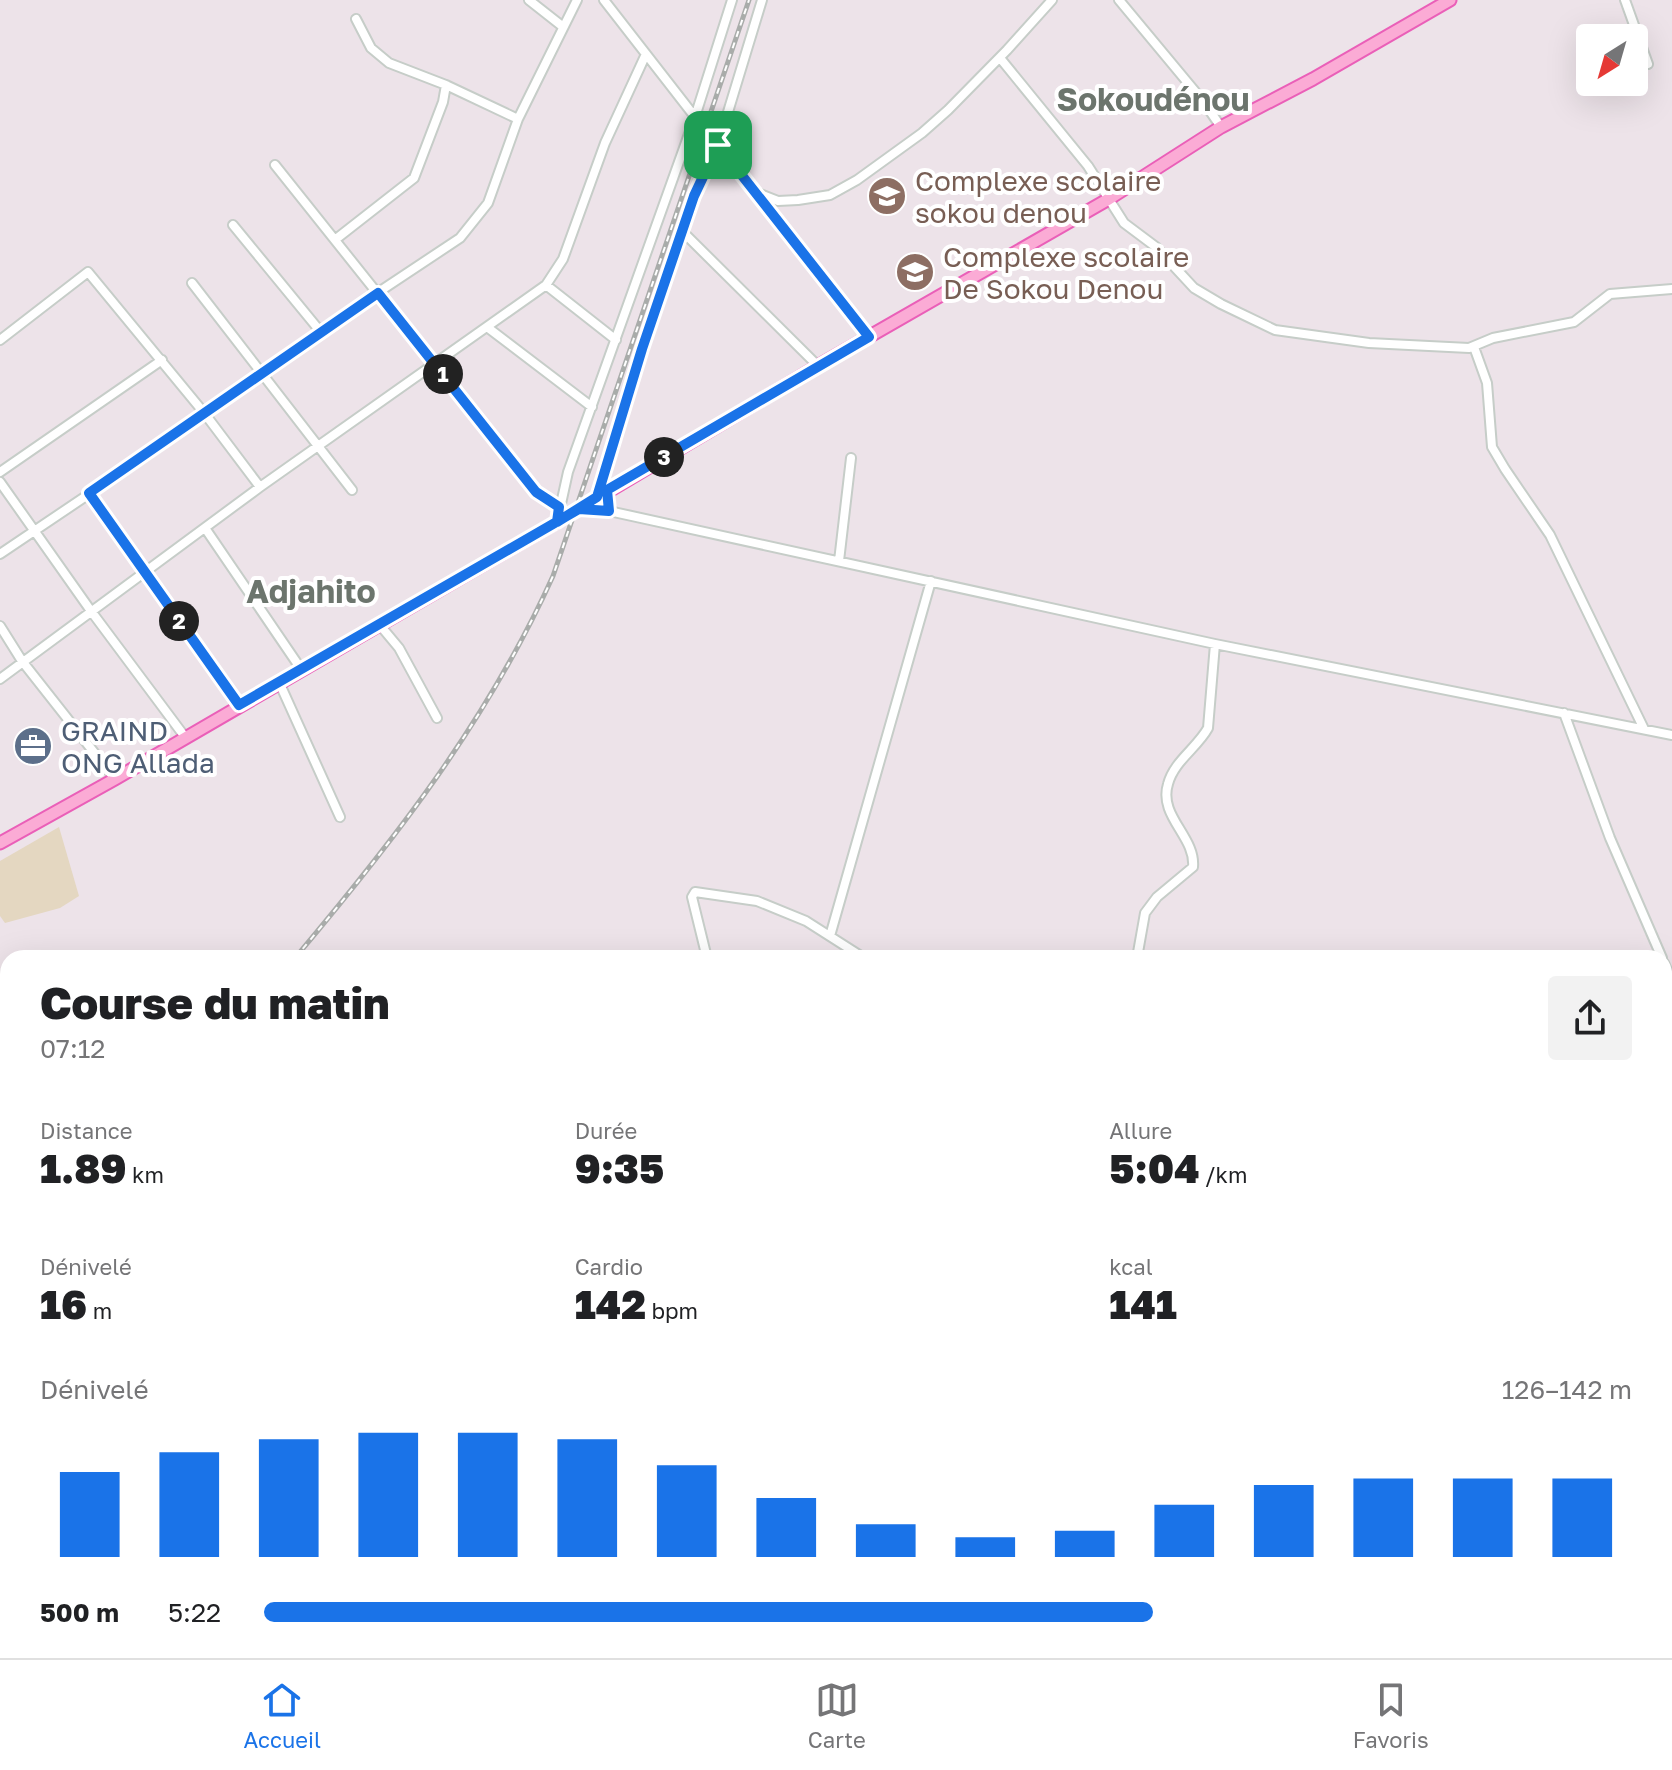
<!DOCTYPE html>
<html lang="fr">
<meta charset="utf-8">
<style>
body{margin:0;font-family:"Golos Text",sans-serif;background:#f2f2f2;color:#202124;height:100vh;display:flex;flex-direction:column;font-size:30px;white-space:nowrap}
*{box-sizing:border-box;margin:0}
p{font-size:26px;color:#757577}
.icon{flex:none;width:44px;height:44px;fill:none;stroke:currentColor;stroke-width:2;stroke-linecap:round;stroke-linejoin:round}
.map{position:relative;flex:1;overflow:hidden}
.panel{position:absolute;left:0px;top:950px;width:1672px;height:708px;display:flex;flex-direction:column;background:#fff;border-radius:24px 24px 0 0;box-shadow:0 8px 32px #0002}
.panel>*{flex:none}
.needle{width:52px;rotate:217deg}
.controls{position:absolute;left:1576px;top:24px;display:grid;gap:16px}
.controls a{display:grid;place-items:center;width:72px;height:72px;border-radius:8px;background:#fff;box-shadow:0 8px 32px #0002;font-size:40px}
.pin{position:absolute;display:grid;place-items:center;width:68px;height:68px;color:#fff;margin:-34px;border-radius:16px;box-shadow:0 4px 12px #0006}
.km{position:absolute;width:40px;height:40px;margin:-20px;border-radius:50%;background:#222;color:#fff;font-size:22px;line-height:40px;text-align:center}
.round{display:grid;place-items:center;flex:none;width:84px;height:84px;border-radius:8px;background:#f2f2f2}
.headline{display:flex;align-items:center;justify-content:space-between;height:136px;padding:0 40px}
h1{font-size:44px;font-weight:800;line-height:60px}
.stats{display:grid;grid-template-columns:repeat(3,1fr);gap:12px;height:136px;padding:8px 40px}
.stats div{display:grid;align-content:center}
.stats b{font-size:40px;font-weight:800}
.stats small{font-size:22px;font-weight:400}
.stats p{font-size:22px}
.chart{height:224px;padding:16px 40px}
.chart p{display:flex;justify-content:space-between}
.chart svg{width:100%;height:144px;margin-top:8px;stroke:#1a73e8;stroke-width:6}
ul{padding:0 40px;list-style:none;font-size:26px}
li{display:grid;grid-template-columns:128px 96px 1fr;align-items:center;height:60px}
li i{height:20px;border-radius:10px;background:#1a73e8}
.tab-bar{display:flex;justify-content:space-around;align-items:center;height:112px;border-top:2px solid #e0e0e0;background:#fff;font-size:22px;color:#757577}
.tab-bar a{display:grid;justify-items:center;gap:4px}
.tab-bar .selected{color:#1a73e8}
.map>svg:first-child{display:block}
.green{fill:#e4d7c1}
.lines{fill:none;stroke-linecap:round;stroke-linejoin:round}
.minor-casing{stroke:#c6cdc8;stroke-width:12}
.major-casing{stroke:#ea5fb8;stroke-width:15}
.minor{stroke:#fff;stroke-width:8}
.major{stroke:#fbabd5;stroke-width:11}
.rail-casing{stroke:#a9acaa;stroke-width:5}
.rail{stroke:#fff;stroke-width:2;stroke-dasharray:6;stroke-linecap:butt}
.route-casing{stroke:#fff;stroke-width:16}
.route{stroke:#1a73e8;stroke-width:10}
.labels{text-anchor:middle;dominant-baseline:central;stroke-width:8;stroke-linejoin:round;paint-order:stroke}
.education-label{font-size:28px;fill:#785e54;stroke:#fff;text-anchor:start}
.service-label{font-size:28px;fill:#4e5e75;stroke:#fff;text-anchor:start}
.quarter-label{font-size:32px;font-weight:bold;fill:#6c756d;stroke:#fff}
</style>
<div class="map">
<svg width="1672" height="1658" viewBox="0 0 1672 1658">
<rect width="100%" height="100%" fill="#ede3e9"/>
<path class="green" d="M59,827L79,896L60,908L5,923L0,916V861Z"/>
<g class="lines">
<defs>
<path id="minor" d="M529,0L562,26
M604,0L695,117
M1119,0L1203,101L1221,127
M1625,0L1648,64
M356,19L371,48L389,63L446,85L518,119
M1000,58L1088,166L1124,223L1156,247L1194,288L1221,304L1275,330L1369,343L1469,348L1493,338L1574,322L1610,294L1672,289
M718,145L869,337
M275,165L536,492L559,507
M755,192L778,201L798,200L830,195L857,180L922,133L948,110L1007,50L1052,0
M233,225L320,331
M683,232L818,366
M336,239L414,178L443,102L446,85
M192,283L352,490
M546,285L616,340
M487,327L592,407
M0,340L88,272L205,414L260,487
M1474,347L1487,383L1492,447L1505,469L1550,535L1644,729
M0,472L162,360
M0,482L91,611L185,737
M89,493L239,705
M597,497L642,349L694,196L718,145L762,0
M580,509L609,511L1215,644L1672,735
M557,522L568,472L695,117L732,0
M205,528L301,669
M0,554L150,453L320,331L460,238L488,203L518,119L577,0
M839,561L851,458
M379,624L399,648L437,718
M0,626L22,661L115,779
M0,679L260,487L546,285L563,259L605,143L646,54
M279,682L340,817
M1564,713L1610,838L1662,958
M830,936L931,581
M707,958L692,897L695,892L757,901L806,921L864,958
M1137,958L1145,913L1157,897L1193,867C1196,837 1158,816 1168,784C1174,761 1197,748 1208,728L1215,644
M1664,963L1672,982
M0,1007L8,1015
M0,1409L8,1414
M0,1538L8,1531
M242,1650L253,1658
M552,1650L557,1658
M1269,1650L1272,1658
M1360,1650L1379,1658
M1607,1650L1623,1658
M659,1655L691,1658
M45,1658L56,1650
M355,1658L362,1650
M491,1658L503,1650
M1338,1658L1349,1650
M1550,1658L1564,1650
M1653,1658L1672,1648"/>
<path id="major" d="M607,490L609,511
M0,843L115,779L579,509L823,363L1107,200L1221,127L1313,79L1450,0"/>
</defs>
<use href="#minor" class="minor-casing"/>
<use href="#major" class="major-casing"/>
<use href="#minor" class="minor"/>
<use href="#major" class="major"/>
<defs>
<path id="rail" d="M295,958C396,838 488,720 553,576L749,0
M0,1309L8,1300"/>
</defs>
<use href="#rail" class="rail-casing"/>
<use href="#rail" class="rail"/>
</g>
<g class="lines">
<defs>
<path id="route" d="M718,145L694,196L642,349L597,497L557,522L559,507L536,492L378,293L89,493L239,705L579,509L609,511L607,490L869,337L718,145"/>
</defs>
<use href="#route" class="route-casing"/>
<use href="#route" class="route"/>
</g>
<defs>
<symbol id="school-disc" viewBox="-11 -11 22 22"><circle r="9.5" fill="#8d6e63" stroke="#fff"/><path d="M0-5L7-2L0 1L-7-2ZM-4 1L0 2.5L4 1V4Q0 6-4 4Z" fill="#fff"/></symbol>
<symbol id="office-disc" viewBox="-11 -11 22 22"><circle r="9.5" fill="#5c6f8a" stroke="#fff"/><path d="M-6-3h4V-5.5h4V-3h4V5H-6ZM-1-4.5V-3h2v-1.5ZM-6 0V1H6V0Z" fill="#fff"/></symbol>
</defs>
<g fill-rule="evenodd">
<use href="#school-disc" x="865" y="174" width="44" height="44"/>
<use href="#school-disc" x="893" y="250" width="44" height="44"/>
<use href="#office-disc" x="11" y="724" width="44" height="44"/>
</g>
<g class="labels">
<g class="education-label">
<text x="915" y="180">Complexe scolaire<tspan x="915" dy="32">sokou denou</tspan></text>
<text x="943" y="256">Complexe scolaire<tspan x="943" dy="32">De Sokou Denou</tspan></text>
</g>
<g class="service-label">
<text x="61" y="730">GRAIND<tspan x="61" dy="32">ONG Allada</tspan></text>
</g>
<g class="quarter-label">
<text x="1153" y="99">Sokoudénou</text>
<text x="311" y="591">Adjahito</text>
</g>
</g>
</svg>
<div class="controls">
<a><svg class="needle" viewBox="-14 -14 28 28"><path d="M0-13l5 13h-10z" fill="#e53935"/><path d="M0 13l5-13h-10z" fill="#757577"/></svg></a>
</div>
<div class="pin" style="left:718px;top:145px;background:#1e9e55"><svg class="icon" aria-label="arrive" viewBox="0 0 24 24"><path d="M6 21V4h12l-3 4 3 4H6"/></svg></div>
<b class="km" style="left:443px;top:374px">1</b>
<b class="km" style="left:179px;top:621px">2</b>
<b class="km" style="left:664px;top:457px">3</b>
<section class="panel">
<div class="headline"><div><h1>Course du matin</h1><p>07:12</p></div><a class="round"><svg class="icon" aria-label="share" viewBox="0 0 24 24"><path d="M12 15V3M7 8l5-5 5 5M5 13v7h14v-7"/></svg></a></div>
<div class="stats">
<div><p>Distance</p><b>1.89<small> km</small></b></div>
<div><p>Durée</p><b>9:35</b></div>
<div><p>Allure</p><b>5:04<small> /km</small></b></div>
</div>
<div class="stats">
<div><p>Dénivelé</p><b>16<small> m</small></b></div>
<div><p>Cardio</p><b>142<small> bpm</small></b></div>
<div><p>kcal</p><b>141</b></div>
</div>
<div class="chart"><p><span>Dénivelé</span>126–142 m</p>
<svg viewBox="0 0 160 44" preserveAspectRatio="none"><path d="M5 44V18M15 44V12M25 44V8M35 44V6M45 44V6M55 44V8M65 44V16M75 44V26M85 44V34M95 44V38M105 44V36M115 44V28M125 44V22M135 44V20M145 44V20M155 44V20"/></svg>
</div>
<ul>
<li><b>500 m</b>5:22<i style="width:65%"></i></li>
</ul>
</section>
</div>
<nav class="tab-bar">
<a class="selected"><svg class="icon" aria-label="home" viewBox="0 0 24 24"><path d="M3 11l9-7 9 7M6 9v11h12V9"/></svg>Accueil</a>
<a><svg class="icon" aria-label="map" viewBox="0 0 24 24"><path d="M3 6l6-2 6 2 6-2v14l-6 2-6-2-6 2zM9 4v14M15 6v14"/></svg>Carte</a>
<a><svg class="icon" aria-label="saved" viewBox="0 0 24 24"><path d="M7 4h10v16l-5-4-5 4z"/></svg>Favoris</a>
</nav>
